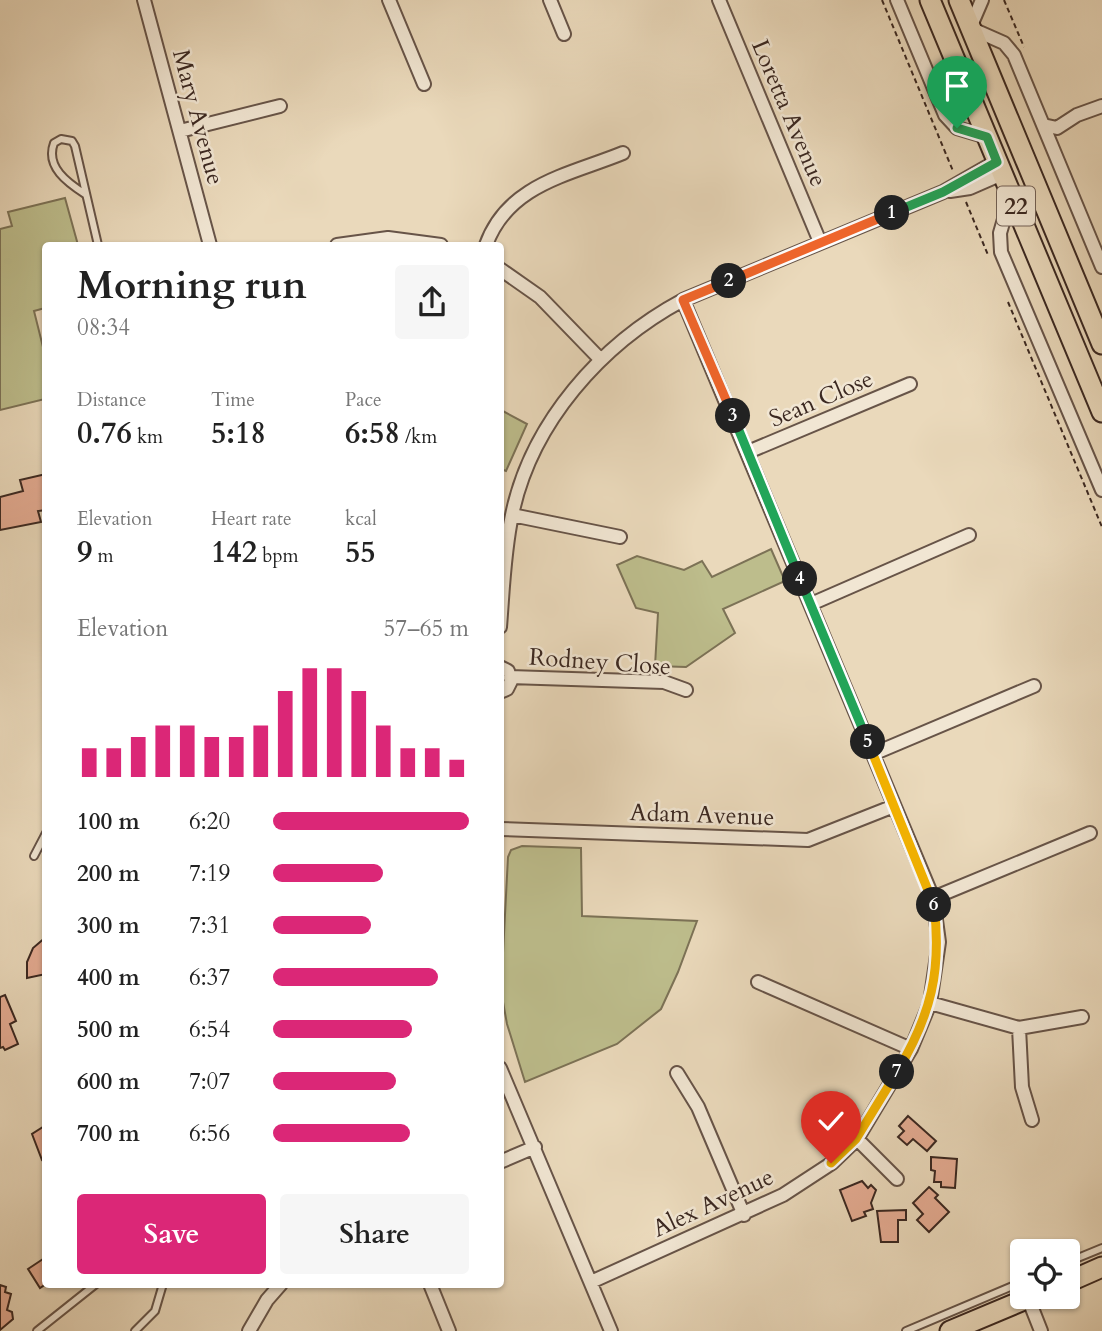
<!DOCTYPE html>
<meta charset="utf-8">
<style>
body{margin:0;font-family:Cardo,serif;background:#f6f6f6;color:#222;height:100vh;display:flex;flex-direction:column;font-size:26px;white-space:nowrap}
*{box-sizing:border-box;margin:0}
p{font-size:23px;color:#767676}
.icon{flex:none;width:38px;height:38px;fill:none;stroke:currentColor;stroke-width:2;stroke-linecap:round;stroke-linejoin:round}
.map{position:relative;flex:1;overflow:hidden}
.details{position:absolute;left:42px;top:242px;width:462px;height:1046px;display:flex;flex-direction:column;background:#fff;border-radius:7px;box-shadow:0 2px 5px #0004}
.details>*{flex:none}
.tools{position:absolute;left:1010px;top:1239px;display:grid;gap:14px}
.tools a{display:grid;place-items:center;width:70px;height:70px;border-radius:7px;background:#fff;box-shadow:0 2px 5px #0004;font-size:35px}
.pin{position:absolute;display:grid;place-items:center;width:60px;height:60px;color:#fff;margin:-72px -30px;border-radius:50% 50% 50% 0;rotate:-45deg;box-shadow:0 0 7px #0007}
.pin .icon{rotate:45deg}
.km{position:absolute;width:35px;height:35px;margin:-18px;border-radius:50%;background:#222;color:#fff;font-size:19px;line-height:35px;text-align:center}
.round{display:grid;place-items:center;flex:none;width:74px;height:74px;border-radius:7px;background:#f6f6f6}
.summary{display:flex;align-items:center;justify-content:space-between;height:119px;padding:0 35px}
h1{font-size:38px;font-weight:800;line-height:52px}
.figures{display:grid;grid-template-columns:repeat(3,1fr);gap:10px;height:119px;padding:7px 35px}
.figures div{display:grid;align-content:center}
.figures b{font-size:30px;font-weight:800}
.figures small{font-size:19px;font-weight:400}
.figures p{font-size:19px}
.chart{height:196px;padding:14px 35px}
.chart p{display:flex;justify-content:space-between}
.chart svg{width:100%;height:126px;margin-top:7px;stroke:#db2777;stroke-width:6}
.primary-button{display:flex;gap:14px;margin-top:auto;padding:14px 35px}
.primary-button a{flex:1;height:80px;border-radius:7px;background:#db2777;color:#fff;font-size:28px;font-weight:800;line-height:80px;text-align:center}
.primary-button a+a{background:#f6f6f6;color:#222}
ul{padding:0 35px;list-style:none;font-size:23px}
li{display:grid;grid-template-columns:112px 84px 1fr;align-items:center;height:52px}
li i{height:18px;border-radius:9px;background:#db2777}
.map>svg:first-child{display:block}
.green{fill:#bdbd8c;stroke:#7c7256;stroke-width:2}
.building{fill:#e5ac93;stroke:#3b2821;stroke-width:2}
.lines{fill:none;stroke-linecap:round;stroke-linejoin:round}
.lane-casing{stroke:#675448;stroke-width:10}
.street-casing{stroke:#675448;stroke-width:16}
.primary-casing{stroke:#3b2821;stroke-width:23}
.path{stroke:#3b2821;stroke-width:2;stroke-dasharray:5 3.5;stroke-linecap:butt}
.lane{stroke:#f1e6d3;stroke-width:6}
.street{stroke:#f1e6d3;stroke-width:12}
.primary{stroke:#ead9bb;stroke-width:19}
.split-1-casing{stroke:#fff;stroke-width:14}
.split-2-casing{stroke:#fff;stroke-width:14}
.split-3-casing{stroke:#fff;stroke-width:14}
.split-4-casing{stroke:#fff;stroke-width:14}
.split-5-casing{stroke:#fff;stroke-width:14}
.split-6-casing{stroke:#fff;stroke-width:14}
.split-7-casing{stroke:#fff;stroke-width:14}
.split-8-casing{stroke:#fff;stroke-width:14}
.split-1{stroke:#22a559;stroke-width:9}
.split-2{stroke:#f0652b;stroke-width:9}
.split-3{stroke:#f0652b;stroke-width:9}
.split-4{stroke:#22a559;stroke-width:9}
.split-5{stroke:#22a559;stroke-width:9}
.split-6{stroke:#f5b400;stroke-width:9}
.split-7{stroke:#f5b400;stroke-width:9}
.split-8{stroke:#f5b400;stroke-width:9}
.labels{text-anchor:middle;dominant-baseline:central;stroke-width:5;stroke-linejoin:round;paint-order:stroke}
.shield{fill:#f1e6d3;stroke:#726156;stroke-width:2}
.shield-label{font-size:23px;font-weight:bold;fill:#3b2821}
.street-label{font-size:24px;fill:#3b2821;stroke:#f1e6d3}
</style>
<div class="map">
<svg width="1102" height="1331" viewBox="0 0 1102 1331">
<rect width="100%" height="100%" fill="#ead9bb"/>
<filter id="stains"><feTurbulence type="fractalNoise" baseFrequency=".00286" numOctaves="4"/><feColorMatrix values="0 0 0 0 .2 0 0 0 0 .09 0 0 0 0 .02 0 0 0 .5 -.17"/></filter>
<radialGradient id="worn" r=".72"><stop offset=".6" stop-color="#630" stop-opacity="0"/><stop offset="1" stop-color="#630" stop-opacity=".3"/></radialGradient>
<path class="green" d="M65,198L78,245H46L45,308L34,311L45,355V399L0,410V229L12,226L8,212Z
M501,410L527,424L506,471L501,469Z
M771,549L785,581L723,609L735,633L686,667L655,666L658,613L636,608L617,565L637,556L684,570L702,561L712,577Z
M522,846L581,848L582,916L697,921L678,972L661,1009L617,1044L525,1082L507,1024L501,991L508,857L511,850Z"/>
<path class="building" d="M46,474V510L38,511L41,522L0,530V497L23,491L20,480Z
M46,937V974L27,978V962L33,948Z
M5,995L16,1021L10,1024L18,1044L5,1050L3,1047L0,1048V997Z
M908,1116L936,1141L927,1151L913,1139L907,1145L898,1137L904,1131L899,1126Z
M46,1125V1159L42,1160L32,1134Z
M931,1157L957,1159L955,1188L941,1187V1182H934L935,1171L931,1170Z
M862,1181L868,1188L871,1185L876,1190L871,1203L873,1209L864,1212L866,1216L852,1221L840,1190Z
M929,1187L938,1195L935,1198L949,1212L929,1232L917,1220L923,1214L913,1203Z
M906,1210V1220H898V1242H881L877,1211Z
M46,1257V1284L40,1288L28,1269Z
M0,1285L6,1287L5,1292L11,1294L7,1310L12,1312L13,1319L0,1330Z"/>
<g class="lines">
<defs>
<path id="lane" d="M85,194C68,183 45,167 54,143L61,139L72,141L75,146L98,245
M34,856L46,833
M1068,1262L1102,1248
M37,1331L96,1284
M135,1331L155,1311L163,1284
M906,1331L1022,1282"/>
<path id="street" d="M144,0L210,245
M389,0L424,84
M550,0L564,34
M719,0L820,242
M897,0L945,115L957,128L987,137
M982,0L970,28L1004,43L1014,55L1102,267
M1043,125L1057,128L1077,115L1102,106
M180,131L280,106
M950,191L970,188L1002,174
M1011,195L1000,233L1001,252L1102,490
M337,245L388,238L441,245
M486,245C508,184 569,175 623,153
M500,269L540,297L600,359
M748,452L910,384
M512,515L620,537
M811,604L969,535
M500,627C503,590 504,552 512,515C531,423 601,344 683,300L943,192L997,161
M500,667L508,671L511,681L507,689L500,692
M510,677L664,682L686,690
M873,754L1034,686
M500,829L808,840L894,806
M933,898L1090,833
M758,982L911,1049
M930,1003L1019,1028L1082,1017
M1019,1028L1022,1087L1032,1120
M500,1068L611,1331
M677,1073L698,1107L744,1215
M857,1139L897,1179
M500,1162L535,1147
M591,1282L783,1195L832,1163L857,1139L911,1049L930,1003L939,942L933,898L683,300
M430,1284L449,1331
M1028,1298L1041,1331
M249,1331L267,1300L281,1284"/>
<path id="primary" d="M930,0L1102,412
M959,0L1102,344
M1068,1282L1102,1267
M950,1331L1031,1297"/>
</defs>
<use href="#lane" class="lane-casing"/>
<use href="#street" class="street-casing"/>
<use href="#primary" class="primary-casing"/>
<path class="path" d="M882,0L953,171
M1004,0L1024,47
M966,202L988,255
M1008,302L1102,527"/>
<use href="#lane" class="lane"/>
<use href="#street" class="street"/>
<use href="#primary" class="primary"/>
</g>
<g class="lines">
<defs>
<path id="split-1" d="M892,213L943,192L997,162L987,137L957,128"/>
<path id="split-2" d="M729,281L892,213"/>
<path id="split-3" d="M729,281L683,300L733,416"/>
<path id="split-4" d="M733,416L800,579"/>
<path id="split-5" d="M800,579L868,742"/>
<path id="split-6" d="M868,742L934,905"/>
<path id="split-7" d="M897,1072C931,1015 942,971 934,905"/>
<path id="split-8" d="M831,1163L856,1139L897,1072"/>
</defs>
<use href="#split-1" class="split-1-casing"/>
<use href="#split-2" class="split-2-casing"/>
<use href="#split-3" class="split-3-casing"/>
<use href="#split-4" class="split-4-casing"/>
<use href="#split-5" class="split-5-casing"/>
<use href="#split-6" class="split-6-casing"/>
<use href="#split-7" class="split-7-casing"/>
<use href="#split-8" class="split-8-casing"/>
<use href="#split-1" class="split-1"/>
<use href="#split-2" class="split-2"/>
<use href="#split-3" class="split-3"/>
<use href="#split-4" class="split-4"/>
<use href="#split-5" class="split-5"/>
<use href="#split-6" class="split-6"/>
<use href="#split-7" class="split-7"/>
<use href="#split-8" class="split-8"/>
</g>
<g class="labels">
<rect class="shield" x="997" y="186.5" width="38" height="39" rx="5"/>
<g class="shield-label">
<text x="1016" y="206">22</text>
</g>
<g class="street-label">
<text transform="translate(789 113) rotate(67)">Loretta Avenue</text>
<text transform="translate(198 117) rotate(75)">Mary Avenue</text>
<text transform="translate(821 399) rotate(-23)">Sean Close</text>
<text transform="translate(600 662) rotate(4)">Rodney Close</text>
<text transform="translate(702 815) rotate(2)">Adam Avenue</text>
<text transform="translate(713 1203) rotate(-25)">Alex Avenue</text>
</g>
</g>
<rect width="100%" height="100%" filter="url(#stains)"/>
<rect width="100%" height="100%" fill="url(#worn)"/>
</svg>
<div class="tools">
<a><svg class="icon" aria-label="locate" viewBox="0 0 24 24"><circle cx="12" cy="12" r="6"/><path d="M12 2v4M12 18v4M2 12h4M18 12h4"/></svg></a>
</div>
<div class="pin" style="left:957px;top:128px;background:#1e9e55"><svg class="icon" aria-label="arrive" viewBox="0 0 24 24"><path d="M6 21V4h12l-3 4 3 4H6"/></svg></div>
<div class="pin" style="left:831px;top:1163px;background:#d93025"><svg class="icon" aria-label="check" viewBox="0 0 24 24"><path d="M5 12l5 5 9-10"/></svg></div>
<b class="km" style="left:892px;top:213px">1</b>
<b class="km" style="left:729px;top:281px">2</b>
<b class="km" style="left:733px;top:416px">3</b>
<b class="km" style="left:800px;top:579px">4</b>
<b class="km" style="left:868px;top:742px">5</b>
<b class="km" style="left:934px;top:905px">6</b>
<b class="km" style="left:897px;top:1072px">7</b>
<section class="details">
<div class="summary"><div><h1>Morning run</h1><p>08:34</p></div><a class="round"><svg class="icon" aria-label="share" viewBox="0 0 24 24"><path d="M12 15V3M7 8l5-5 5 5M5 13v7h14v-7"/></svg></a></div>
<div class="figures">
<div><p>Distance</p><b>0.76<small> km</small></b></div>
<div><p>Time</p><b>5:18</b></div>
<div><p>Pace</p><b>6:58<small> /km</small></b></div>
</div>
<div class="figures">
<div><p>Elevation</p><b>9<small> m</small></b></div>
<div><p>Heart rate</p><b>142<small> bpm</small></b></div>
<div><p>kcal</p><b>55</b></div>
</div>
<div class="chart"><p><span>Elevation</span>57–65 m</p>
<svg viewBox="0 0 160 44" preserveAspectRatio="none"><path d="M5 44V34M15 44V34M25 44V30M35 44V26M45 44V26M55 44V30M65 44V30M75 44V26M85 44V14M95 44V6M105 44V6M115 44V14M125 44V26M135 44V34M145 44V34M155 44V38"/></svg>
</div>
<ul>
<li><b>100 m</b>6:20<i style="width:100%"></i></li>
<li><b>200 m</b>7:19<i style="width:56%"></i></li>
<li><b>300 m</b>7:31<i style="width:50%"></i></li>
<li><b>400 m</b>6:37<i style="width:84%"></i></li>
<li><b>500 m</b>6:54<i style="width:71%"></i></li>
<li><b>600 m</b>7:07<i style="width:63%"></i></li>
<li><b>700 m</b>6:56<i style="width:70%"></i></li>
</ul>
<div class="primary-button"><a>Save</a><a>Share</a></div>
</section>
</div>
